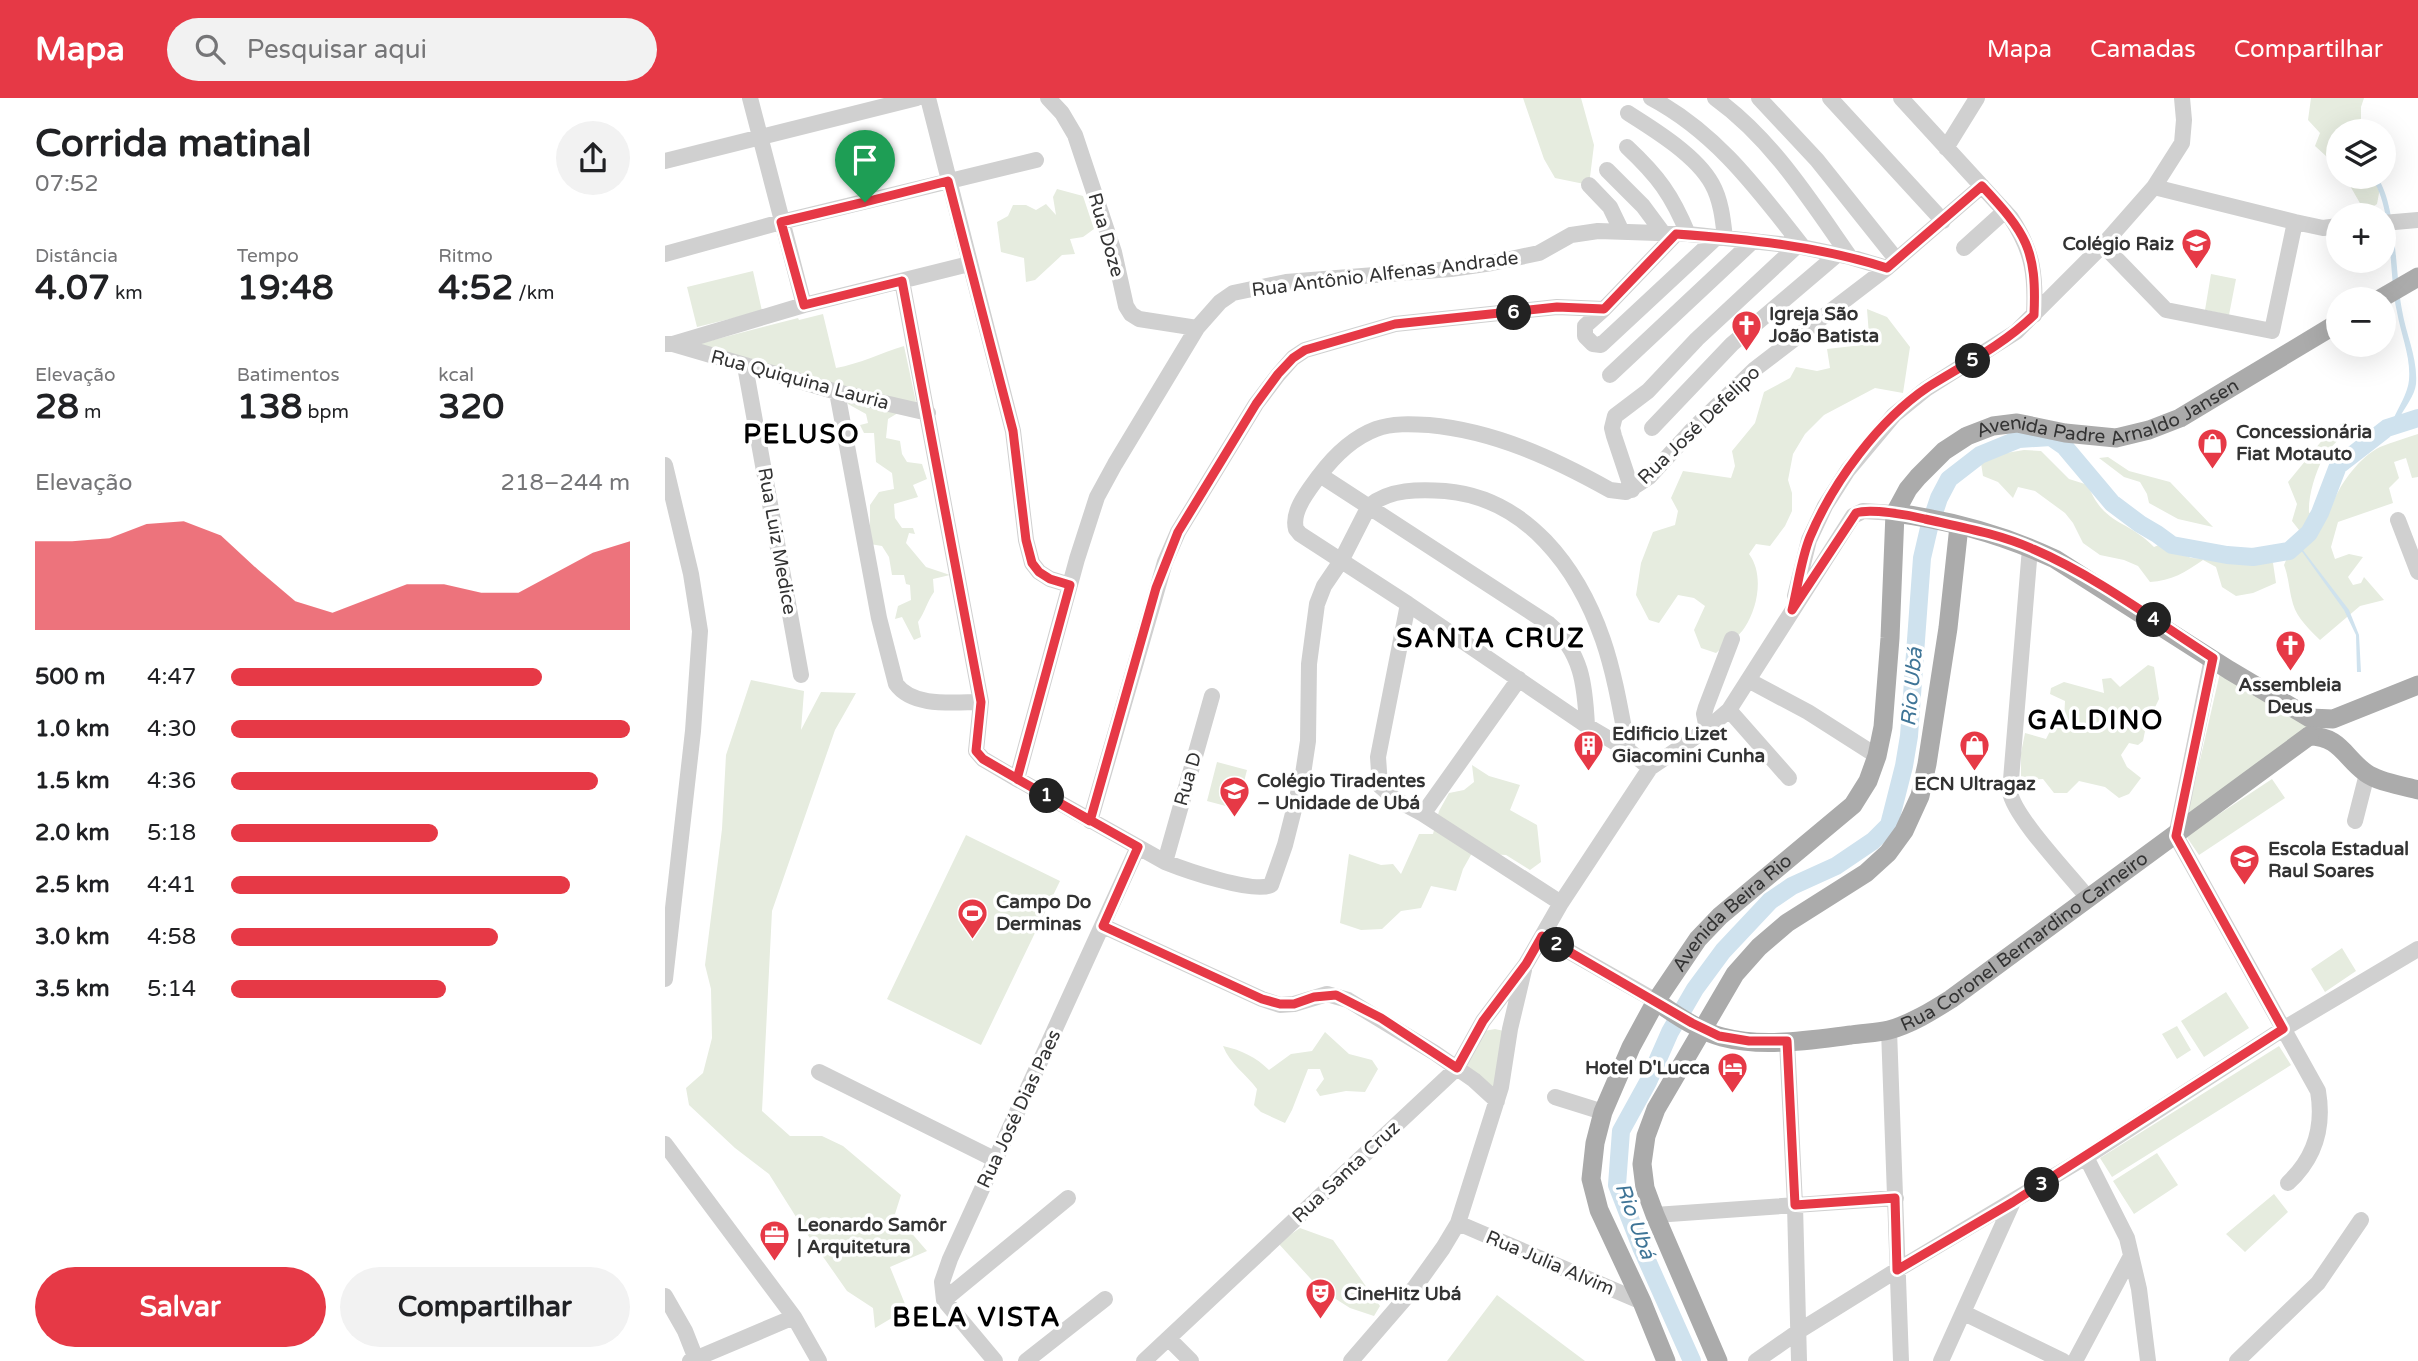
<!DOCTYPE html>
<html lang="pt">
<meta charset="utf-8">
<style>
body{margin:0;font-family:"Varela Round",sans-serif;background:#f2f2f2;color:#202124;height:100vh;display:flex;flex-direction:column;font-size:26px;white-space:nowrap}
*{box-sizing:border-box;margin:0}
p{font-size:23px;color:#757577}
.icon{flex:none;width:38px;height:38px;fill:none;stroke:currentColor;stroke-width:2;stroke-linecap:round;stroke-linejoin:round}
.map{position:relative;flex:1;overflow:hidden}
.sheet{display:flex;flex-direction:column;background:#fff;width:665px}
.sheet>*{flex:none}
.buttons{position:absolute;left:1661px;top:21px;display:grid;gap:14px}
.buttons a{display:grid;place-items:center;width:70px;height:70px;border-radius:50%;background:#fff;box-shadow:0 7px 28px #0002;font-size:35px}
.pin{position:absolute;display:grid;place-items:center;width:60px;height:60px;color:#fff;margin:-72px -30px;border-radius:50% 50% 50% 0;rotate:-45deg;box-shadow:0 0 7px #0007}
.pin .icon{rotate:45deg}
.km{position:absolute;width:35px;height:35px;margin:-18px;border-radius:50%;background:#222;color:#fff;font-size:19px;line-height:35px;text-align:center}
.round{display:grid;place-items:center;flex:none;width:74px;height:74px;border-radius:37px;background:#f2f2f2}
.overview{display:flex;align-items:center;justify-content:space-between;height:119px;padding:0 35px}
h1{font-size:38px;font-weight:800;line-height:52px}
.stats{display:grid;grid-template-columns:repeat(3,1fr);gap:10px;height:119px;padding:7px 35px}
.stats div{display:grid;align-content:center}
.stats b{font-size:35px;font-weight:800}
.stats small{font-size:19px;font-weight:400}
.stats p{font-size:19px}
.chart{height:196px;padding:14px 35px}
.chart p{display:flex;justify-content:space-between}
.chart svg{width:100%;height:126px;margin-top:7px;fill:#e63946;opacity:.7}
.button{display:flex;gap:14px;margin-top:auto;padding:14px 35px}
.button a{flex:1;height:80px;border-radius:42px;background:#e63946;color:#fff;font-size:28px;font-weight:800;line-height:80px;text-align:center}
.button a+a{background:#f2f2f2;color:#202124}
ul{padding:0 35px;list-style:none;font-size:23px}
li{display:grid;grid-template-columns:112px 84px 1fr;align-items:center;height:52px}
li i{height:18px;border-radius:9px;background:#e63946}
header{display:flex;align-items:center;gap:42px;box-sizing:border-box;height:98px;padding:0 35px;background:#e63946;color:#fff}
header strong{font-size:33px}
nav{display:flex;gap:38px;margin-inline-start:auto;font-size:24px}
.search{width:490px;height:63px;background:#f2f2f2;display:flex;align-items:center;gap:18px;box-sizing:border-box;padding:0 24px;border-radius:38px;color:#757577;font-size:26px}
main{display:flex;flex:1;min-height:0}
.map>svg:first-child{display:block}
.green{fill:#e6ecdf}
.water{fill:#cfe2ee}
.lines{fill:none;stroke-linecap:round;stroke-linejoin:round}
.river{stroke:#cfe2ee;stroke-width:18}
.minor{stroke:#d0d0d0;stroke-width:16}
.major{stroke:#ababab;stroke-width:19}
.route-casing{stroke:#fff;stroke-width:14}
.route{stroke:#e63946;stroke-width:9}
.labels{text-anchor:middle;dominant-baseline:central;stroke-width:7;stroke-linejoin:round;paint-order:stroke}
.street-label{font-size:19px;fill:#333;stroke:#fff}
.poi-label{font-size:19px;font-weight:bold;fill:#333;stroke:#fff;text-anchor:start}
.water-label{font-size:21px;font-style:italic;fill:#3f7597;stroke:#fff}
.district-label{font-size:26px;font-weight:bold;letter-spacing:2px;fill:#000;stroke:#fff}
</style>
<header>
<strong>Mapa</strong>
<div class="search"><svg class="icon" aria-label="search" viewBox="0 0 24 24"><circle cx="10" cy="10" r="6"/><path d="M15 15l6 6"/></svg>Pesquisar aqui</div>
<nav><a>Mapa</a><a>Camadas</a><a>Compartilhar</a></nav>
</header>
<main>
<section class="sheet">
<div class="overview"><div><h1>Corrida matinal</h1><p>07:52</p></div><a class="round"><svg class="icon" aria-label="share" viewBox="0 0 24 24"><path d="M12 15V3M7 8l5-5 5 5M5 13v7h14v-7"/></svg></a></div>
<div class="stats">
<div><p>Distância</p><b>4.07<small> km</small></b></div>
<div><p>Tempo</p><b>19:48</b></div>
<div><p>Ritmo</p><b>4:52<small> /km</small></b></div>
</div>
<div class="stats">
<div><p>Elevação</p><b>28<small> m</small></b></div>
<div><p>Batimentos</p><b>138<small> bpm</small></b></div>
<div><p>kcal</p><b>320</b></div>
</div>
<div class="chart"><p><span>Elevação</span>218–244 m</p>
<svg viewBox="0 0 160 44" preserveAspectRatio="none"><path d="M0 44V13L10 13L20 12L30 7L40 6L50 11L60 23L70 34L80 38L90 33L100 28L110 28L120 31L130 31L140 24L150 17L160 13V44z"/></svg>
</div>
<ul>
<li><b>500 m</b>4:47<i style="width:78%"></i></li>
<li><b>1.0 km</b>4:30<i style="width:100%"></i></li>
<li><b>1.5 km</b>4:36<i style="width:92%"></i></li>
<li><b>2.0 km</b>5:18<i style="width:52%"></i></li>
<li><b>2.5 km</b>4:41<i style="width:85%"></i></li>
<li><b>3.0 km</b>4:58<i style="width:67%"></i></li>
<li><b>3.5 km</b>5:14<i style="width:54%"></i></li>
</ul>
<div class="button"><a>Salvar</a><a>Compartilhar</a></div>
</section>
<div class="map">
<svg width="1753" height="1263" viewBox="0 0 1753 1263">
<rect width="100%" height="100%" fill="#fff"/>
<path class="green" d="M858,0H916L929,47L924,87L890,80L879,61Z
M1646,0H1699L1696,9V33H1673V69L1650,48L1655,35L1643,22Z
M1680,79H1717L1712,106L1700,114Z
M392,91L418,98L429,131L418,139L405,141L410,156L397,157L370,182L361,184L359,160L336,154L332,124L343,118L348,107H361L371,112L381,106L391,117L388,99Z
M88,173L97,213L32,229L22,189Z
M1546,176L1571,181L1564,217L1540,212Z
M1202,211L1222,219L1245,249L1238,295L1210,290L1159,317L1140,336L1128,356L1123,382L1127,395V413L1120,428L1105,448L1091,446L1084,456C1099,476 1093,509 1080,529C1074,539 1060,547 1051,555L1036,550L1029,532L1040,508L1029,500L1013,497L994,525L984,522L971,497L976,465L988,434L1010,427L1013,413L1006,400L1018,373L1066,380L1070,368L1067,353L1090,325L1099,294L1125,280L1131,269L1152,273L1165,270L1162,251L1197,247L1204,237Z
M158,216L171,270C194,266 216,255 239,248L251,304L223,321L221,340L235,343L237,356L242,364L257,366L262,381L248,387L253,399L229,406L230,420L237,430H248L250,436L244,435L241,445L261,469L285,477L268,481L269,494C262,504 260,514 253,524L256,539L249,542L237,519L230,521L233,508L246,502L245,487L241,486L239,477H227L224,459L217,448L205,446V407L214,394L229,391L227,375L211,364L209,335H199L195,327L203,325L201,316L183,306L174,289L33,246L133,220L134,222Z
M1680,322C1679,344 1667,344 1658,360C1650,376 1643,398 1644,415L1668,405C1676,384 1695,359 1715,349C1727,344 1741,340 1753,336V379L1747,380L1741,360L1729,364L1734,380L1724,390L1728,405L1673,424L1666,449L1670,461L1684,456L1698,459L1683,479L1688,487L1696,485L1699,479L1719,502L1695,508L1655,542C1645,532 1632,520 1628,506C1624,493 1624,480 1619,467L1634,432L1627,423L1632,406L1623,384L1659,340Z
M1359,352L1376,353L1404,381L1423,387C1439,428 1462,421 1489,449L1496,446L1526,460L1608,465L1611,485L1588,495L1571,498L1557,489L1551,469L1538,462C1521,474 1506,483 1485,484L1473,468L1459,462L1435,457L1418,445L1408,425L1400,415L1370,393L1353,389L1348,400L1333,384L1318,378L1316,365L1341,355Z
M1443,359L1464,373L1505,384L1548,429L1513,421L1484,405L1482,396L1475,384L1459,379L1434,360Z
M1483,567L1489,569L1494,601L1481,628L1478,643L1473,647L1464,645L1456,657L1462,669L1476,680L1464,696L1454,700L1440,689L1414,683L1402,695H1389L1378,681L1356,682V655L1360,635L1381,641L1386,631L1399,622L1400,603L1385,596L1386,590L1399,584L1439,595L1437,581L1446,580L1455,589Z
M1555,575L1643,628L1521,723Z
M86,582L139,593L136,632L156,594L191,595L170,632L107,813L97,1013L125,1038H157L178,1048L236,1097L230,1116L262,1153L225,1169L242,1211L210,1230L208,1210L182,1193L138,1130L104,1076L70,1050L24,1007L21,990L38,975L47,940L46,891L40,867L57,731L61,657Z
M552,664L582,672L572,711L542,703Z
M807,667L824,678L855,687L845,712L872,727L876,764L865,772L841,757L807,755L798,771L791,793L766,788L756,810L736,813L717,831L696,832L675,825L684,756L716,767L728,766L736,776L754,736H768L774,713L784,695L799,692L809,684Z
M1607,681L1620,700L1534,757L1521,738Z
M301,737L395,783L316,947L222,901Z
M1677,850L1691,873L1660,894L1646,871Z
M1561,894L1584,930L1539,959L1516,923Z
M1512,928L1526,952L1512,961L1497,936Z
M830,931L839,933L832,995L795,970L819,933Z
M660,934L684,956L707,962L713,971L700,994L681,993L655,998L651,992L659,981L655,971H643L627,1012L620,1025L596,1014L589,1007L592,991C581,976 565,966 558,948C576,952 591,959 604,972L626,956L647,953Z
M1614,948L1626,967L1447,1079L1435,1060Z
M1492,1055L1513,1087L1469,1116L1448,1083Z
M1609,1096L1623,1114L1580,1154L1561,1136Z
M635,1130L668,1142L715,1208L709,1218L685,1210L655,1191L613,1145Z
M832,1197L920,1263H782Z"/>
<path class="water" d="M1706,79H1712C1732,106 1730,177 1737,212C1741,237 1753,260 1751,286C1750,297 1739,311 1734,320L1728,322C1733,310 1743,295 1744,282C1746,259 1736,237 1732,214C1723,175 1729,110 1706,79Z
M1634,447L1684,512L1694,537L1696,574H1692L1691,537L1679,512L1633,448Z"/>
<g class="lines">
<path class="river" d="M1027,1263L976,1149L952,1087L956,1033L983,984L1005,934L1030,891L1058,853L1105,803L1127,788L1171,768L1208,743L1224,727L1239,668L1244,638L1257,460L1264,430L1274,400L1284,381L1315,357L1354,341L1386,339L1399,348L1447,405L1475,426L1492,436L1507,447L1562,457L1588,459L1624,453L1644,435L1655,415L1673,368L1722,330L1753,320"/>
<path class="minor" d="M85,0L139,207
M263,0L348,333L361,442L367,465L374,474L385,481L405,487
M383,0L397,15L410,37L449,154L461,208L466,216L474,221L532,230
M986,0C1052,35 1093,92 1138,149
M1050,0C1107,41 1145,102 1185,159
M1094,0L1152,62L1231,161
M1165,0L1278,123
M1236,0L1346,120C1368,153 1371,178 1369,217
M963,15C990,32 1032,58 1047,86C1056,102 1058,122 1060,140
M962,49C993,78 1007,97 1023,136
M1281,50L1312,0
M0,63L252,0
M942,72L978,108L998,135
M924,87L945,109L957,134
M1489,89L1630,124L1658,130L1673,128
M1718,125L1753,122
M1011,136L939,211L920,228V238L928,246L936,247L1052,139
M1438,147L1501,212L1607,233
M1299,150L1340,113
M0,156L116,124L371,62
M237,183L316,604L311,653L318,661L352,681
M1607,233L1630,124
M0,246H8L139,207L304,166
M8,246L172,294L263,315
M80,268L136,577
M945,277L1087,144
M172,294L214,520L231,586C248,610 290,604 316,604
M987,330L1067,246L1173,156
M0,367L26,476L35,533L28,633L0,881
M655,377L884,526C917,554 920,587 922,628
M967,392L949,338L947,330L950,318L983,293L1032,241L1132,148
M1733,422L1753,474
M1365,450L1345,694C1349,719 1405,777 1423,800
M1130,498L1144,442L1160,408L1183,372L1229,317L1261,291L1351,234L1438,147L1489,89L1517,45L1519,22L1517,0
M743,506L713,659L715,688L730,701L758,716L896,805
M1547,560L1511,738L1653,993C1659,1028 1650,1060 1623,1085
M1083,582L1143,614L1212,658
M1064,612L1124,680
M1042,631L1039,616L1041,609L1067,541
M963,652L922,628L743,506L635,436L631,431C626,413 644,392 654,378C669,358 687,340 711,331C727,325 747,326 764,327C829,333 888,360 945,392L961,394L984,379L1029,330L1090,271L1222,170L1317,88
M985,670L963,652C956,615 950,577 938,542C913,470 862,400 780,393C755,391 724,391 704,408L676,463L659,488L652,506L644,566L643,643L638,676L620,747L606,787C589,796 520,772 500,764L352,681L412,461L432,399L450,366L532,230L555,204L568,195L621,184L786,171L827,165L874,155L906,137L933,133L1023,136L1132,148L1185,159L1222,170
M758,716L854,581
M425,723L500,464L513,434L591,306L613,277L628,260L640,252L730,226L892,209L939,211
M1690,723L1702,676
M500,764L547,598
M438,828L597,901L615,907L629,906L662,896L683,902L770,955L809,982L832,1003
M877,838L991,903
M1224,932L1236,1263
M1122,943L1130,1107L1134,1263
M154,974L331,1062
M890,999L938,1014
M0,1046L129,1219L154,1263
M1421,1059L1462,1140L1474,1191L1483,1263
M990,1117L1231,1100
M793,1125L977,1204
M0,1198L20,1233L31,1261
M279,1202L403,1100
M1299,1215L1398,1263
M504,1241L526,1263
M25,1263L129,1219
M330,1263L279,1202L277,1184L285,1161L473,749
M361,1263L440,1201
M479,1263L792,970L818,923L861,866L896,805L985,670L1042,631L1064,612L1188,418L1198,413L1230,415
M686,1263L750,1189L778,1150L793,1125L836,989L845,931L859,872
M1091,1263L1134,1233L1232,1172L1421,1059L1618,931L1753,851
M1276,1263L1347,1106
M1410,1263L1466,1158
M1572,1263L1653,1185L1696,1122"/>
<g class="major">
<path d="M1715,201L1753,179"/>
<path d="M1230,415C1284,422 1341,438 1390,461L1564,572L1645,620L1668,621L1753,587"/>
<path d="M1644,638C1675,638 1679,659 1701,675C1715,685 1737,687 1753,692"/>
<path id="s1" d="M991,903C1010,917 1034,933 1057,939C1098,950 1145,942 1186,937C1198,935 1212,935 1224,932C1246,926 1267,913 1286,901L1644,638"/>
<path id="s2" d="M1001,1263L977,1204L934,1112L926,1081L930,1045L938,1014L966,949L991,903L1033,841L1055,818L1188,707L1203,683L1212,658L1218,629L1225,540L1230,415L1243,391L1253,379L1279,353L1302,338L1328,328L1352,325L1400,335L1451,340L1484,332L1515,320L1673,225"/>
<path d="M1053,1263L990,1117L980,1090L977,1066L981,1038L991,1011L1070,876L1094,849L1122,825L1201,775L1223,755L1239,733L1255,698L1262,666L1283,530L1294,428"/>
</g>
</g>
<g class="lines">
<defs>
<path id="route" d="M200,104L283,83L348,333L361,442L367,465L374,474L385,481L405,487L352,681L473,749L438,828L597,901L615,906H629L649,899L671,897L716,920L792,970L818,923L861,866L877,838L1027,925L1054,938L1084,943H1122L1130,1107L1230,1100L1232,1172L1348,1104L1618,931L1511,738L1548,560C1492,524 1429,477 1368,451C1335,436 1296,429 1260,421C1244,417 1205,410 1191,415L1127,512C1133,488 1136,461 1145,439C1168,384 1214,322 1263,289C1300,266 1338,247 1369,217C1372,151 1361,135 1317,88L1222,170C1154,148 1082,141 1011,136L939,211L892,209L730,226L640,252L628,260L613,276L591,306L513,434L491,490L425,723L318,661L311,653L316,604L237,183L139,207L116,124L200,104"/>
</defs>
<use href="#route" class="route-casing"/>
<use href="#route" class="route"/>
</g>
<defs>
<symbol id="school-pin" viewBox="-11 -11 22 30"><path d="M0 17L-7.5 6A9.5 9.5 0 1 1 7.5 6Z" fill="#e63946" stroke="#fff"/><path d="M0-5L7-2L0 1L-7-2ZM-4 1L0 2.5L4 1V4Q0 6-4 4Z" fill="#fff"/></symbol>
<symbol id="church-pin" viewBox="-11 -11 22 30"><path d="M0 17L-7.5 6A9.5 9.5 0 1 1 7.5 6Z" fill="#e63946" stroke="#fff"/><path d="M-1.2-6h2.4v3.5h3.3v2.4h-3.3V6h-2.4V-.1h-3.3v-2.4h3.3Z" fill="#fff"/></symbol>
<symbol id="shop-pin" viewBox="-11 -11 22 30"><path d="M0 17L-7.5 6A9.5 9.5 0 1 1 7.5 6Z" fill="#e63946" stroke="#fff"/><path d="M-5-2.5h2.3a2.7 3.5 0 0 1 5.4 0H5L5.5 6h-11ZM-1.5-2.5h3a1.5 2.3 0 0 0-3 0Z" fill="#fff"/></symbol>
<symbol id="building-pin" viewBox="-11 -11 22 30"><path d="M0 17L-7.5 6A9.5 9.5 0 1 1 7.5 6Z" fill="#e63946" stroke="#fff"/><path d="M-4-6H4V6H1V3H-1V6H-4ZM-2.5-4.3h1.7v1.8h-1.7ZM.8-4.3h1.7v1.8H.8ZM-2.5-1h1.7V.8h-1.7ZM.8-1h1.7V.8H.8Z" fill="#fff"/></symbol>
<symbol id="stadium-pin" viewBox="-11 -11 22 30"><path d="M0 17L-7.5 6A9.5 9.5 0 1 1 7.5 6Z" fill="#e63946" stroke="#fff"/><path d="M0-5a6.5 5 0 1 0 0 10a6.5 5 0 1 0 0-10ZM-3.5-1.8h7v3.6h-7Z" fill="#fff"/></symbol>
<symbol id="hotel-pin" viewBox="-11 -11 22 30"><path d="M0 17L-7.5 6A9.5 9.5 0 1 1 7.5 6Z" fill="#e63946" stroke="#fff"/><path d="M-6-4.5h1.5V1H6V5H4.5V3h-9V5H-6ZM-4 0a1.8 1.8 0 1 1 3.6 0ZM.5 0V-2.5h3Q6-2.5 6 0Z" fill="#fff"/></symbol>
<symbol id="office-pin" viewBox="-11 -11 22 30"><path d="M0 17L-7.5 6A9.5 9.5 0 1 1 7.5 6Z" fill="#e63946" stroke="#fff"/><path d="M-6-3h4V-5.5h4V-3h4V5H-6ZM-1-4.5V-3h2v-1.5ZM-6 0V1H6V0Z" fill="#fff"/></symbol>
<symbol id="theatre-pin" viewBox="-11 -11 22 30"><path d="M0 17L-7.5 6A9.5 9.5 0 1 1 7.5 6Z" fill="#e63946" stroke="#fff"/><path d="M-5-5.5Q0-4 5-5.5V0Q5 5 0 6Q-5 5-5 0ZM-3.3-2.5H-1v1.5H-3.3ZM1-2.5H3.3v1.5H1ZM-2.8 1Q0 5.5 2.8 1Z" fill="#fff"/></symbol>
</defs>
<g fill-rule="evenodd">
<use href="#school-pin" x="1514" y="128" width="35" height="47"/>
<use href="#church-pin" x="1064" y="210" width="35" height="47"/>
<use href="#shop-pin" x="1530" y="328" width="35" height="47"/>
<use href="#church-pin" x="1608" y="530" width="35" height="47"/>
<use href="#building-pin" x="906" y="630" width="35" height="47"/>
<use href="#shop-pin" x="1292" y="630" width="35" height="47"/>
<use href="#school-pin" x="552" y="676" width="35" height="47"/>
<use href="#school-pin" x="1562" y="744" width="35" height="47"/>
<use href="#stadium-pin" x="290" y="798" width="35" height="47"/>
<use href="#hotel-pin" x="1050" y="952" width="35" height="47"/>
<use href="#office-pin" x="92" y="1120" width="35" height="47"/>
<use href="#theatre-pin" x="638" y="1178" width="35" height="47"/>
</g>
<g class="labels">
<g class="street-label">
<text transform="translate(441 137) rotate(74)">Rua Doze</text>
<text transform="translate(720 176) rotate(-7)">Rua Antônio Alfenas Andrade</text>
<text transform="translate(135 282) rotate(15)">Rua Quiquina Lauria</text>
<text stroke="none"><textPath href="#s2" startOffset="1223">Avenida Padre Arnaldo Jansen</textPath></text>
<text transform="translate(1034 327) rotate(-44)">Rua José Defelipo</text>
<text transform="translate(112 443) rotate(80)">Rua Luiz Medice</text>
<text transform="translate(523 681) rotate(-74)">Rua D</text>
<text stroke="none"><textPath href="#s2" startOffset="506">Avenida Beira Rio</textPath></text>
<text stroke="none"><textPath href="#s1" startOffset="406">Rua Coronel Bernardino Carneiro</textPath></text>
<text transform="translate(354 1011) rotate(-65)">Rua José Dias Paes</text>
<text transform="translate(681 1074) rotate(-43)">Rua Santa Cruz</text>
<text transform="translate(885 1165) rotate(23)">Rua Julia Alvim</text>
</g>
<g class="poi-label">
<text x="1509" y="146" text-anchor="end">Colégio Raiz</text>
<text x="1104" y="216">Igreja São<tspan x="1104" dy="22">João Batista</tspan></text>
<text x="1571" y="334">Concessionária<tspan x="1571" dy="22">Fiat Motauto</tspan></text>
<text x="1625" y="587" text-anchor="middle">Assembleia<tspan x="1625" dy="22">Deus</tspan></text>
<text x="947" y="636">Edificio Lizet<tspan x="947" dy="22">Giacomini Cunha</tspan></text>
<text x="592" y="683">Colégio Tiradentes<tspan x="592" dy="22">– Unidade de Ubá</tspan></text>
<text x="1310" y="686" text-anchor="middle">ECN Ultragaz</text>
<text x="1603" y="751">Escola Estadual<tspan x="1603" dy="22">Raul Soares</tspan></text>
<text x="331" y="804">Campo Do<tspan x="331" dy="22">Derminas</tspan></text>
<text x="1045" y="970" text-anchor="end">Hotel D'Lucca</text>
<text x="132" y="1127">Leonardo Samôr<tspan x="132" dy="22">| Arquitetura</tspan></text>
<text x="679" y="1196">CineHitz Ubá</text>
</g>
<g class="water-label">
<text transform="translate(1247 589) rotate(-85)">Rio Ubá</text>
<text transform="translate(970 1123) rotate(70)">Rio Ubá</text>
</g>
<g class="district-label">
<text x="137" y="336">PELUSO</text>
<text x="826" y="540">SANTA CRUZ</text>
<text x="1431" y="622">GALDINO</text>
<text x="312" y="1219">BELA VISTA</text>
</g>
</g>
</svg>
<div class="buttons">
<a><svg class="icon" aria-label="layers" viewBox="0 0 24 24"><path d="M12 4l9 5-9 5-9-5zM3 14l9 5 9-5"/></svg></a>
<a>+</a>
<a>−</a>
</div>
<div class="pin" style="left:200px;top:104px;background:#1e9e55"><svg class="icon" aria-label="arrive" viewBox="0 0 24 24"><path d="M6 21V4h12l-3 4 3 4H6"/></svg></div>
<b class="km" style="left:382px;top:698px">1</b>
<b class="km" style="left:892px;top:847px">2</b>
<b class="km" style="left:1377px;top:1087px">3</b>
<b class="km" style="left:1489px;top:522px">4</b>
<b class="km" style="left:1308px;top:263px">5</b>
<b class="km" style="left:849px;top:215px">6</b>
</div>
</main>
